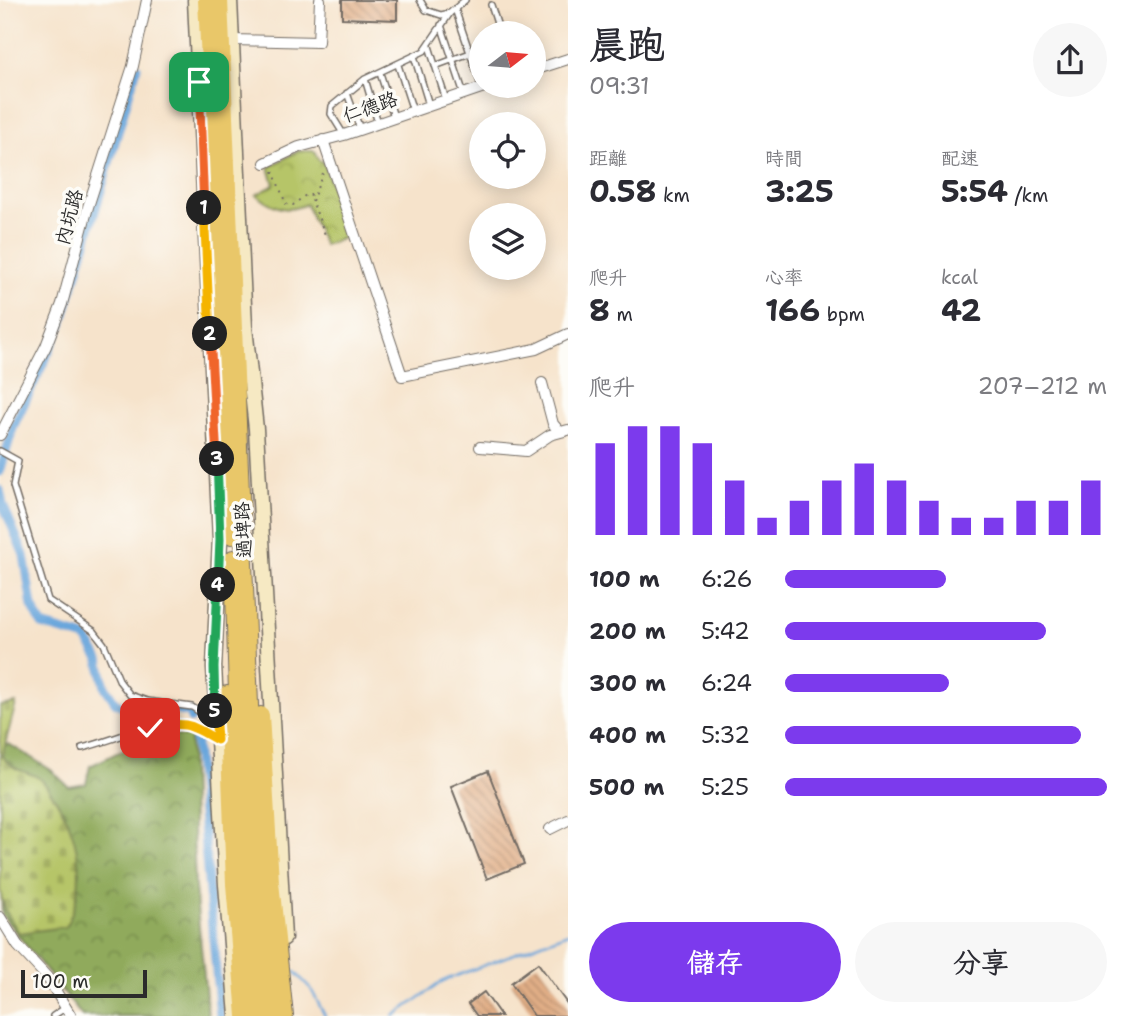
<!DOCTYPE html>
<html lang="zh-TW">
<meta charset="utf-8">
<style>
body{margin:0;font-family:"Shantell Sans","LXGW WenKai TC",sans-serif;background:#f7f7f7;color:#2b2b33;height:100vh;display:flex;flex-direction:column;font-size:26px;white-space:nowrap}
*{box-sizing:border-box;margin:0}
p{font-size:23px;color:#7c7c81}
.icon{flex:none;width:38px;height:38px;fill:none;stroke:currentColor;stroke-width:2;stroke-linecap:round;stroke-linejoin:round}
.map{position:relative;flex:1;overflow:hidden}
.side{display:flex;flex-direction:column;background:#fff;width:560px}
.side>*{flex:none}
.needle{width:46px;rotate:74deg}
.tools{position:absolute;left:469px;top:21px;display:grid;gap:14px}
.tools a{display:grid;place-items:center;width:77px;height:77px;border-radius:50%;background:#fff;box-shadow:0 4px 18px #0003;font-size:35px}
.scale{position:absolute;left:21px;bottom:18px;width:126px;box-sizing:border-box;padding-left:7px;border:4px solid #2b2b2b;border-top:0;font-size:19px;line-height:24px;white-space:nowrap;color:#2b2b2b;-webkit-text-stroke:5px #fdfcf7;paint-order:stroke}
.pin{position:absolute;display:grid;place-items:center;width:60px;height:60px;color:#fff;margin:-30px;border-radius:14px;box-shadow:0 4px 10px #0006}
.km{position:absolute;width:35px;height:35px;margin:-18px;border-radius:50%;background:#222;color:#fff;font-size:19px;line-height:35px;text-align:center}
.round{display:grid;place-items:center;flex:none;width:74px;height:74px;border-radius:37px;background:#f7f7f7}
.overview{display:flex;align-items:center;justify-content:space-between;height:119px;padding:0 21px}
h1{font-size:38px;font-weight:700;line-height:52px}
.figures{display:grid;grid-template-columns:repeat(3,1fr);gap:10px;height:119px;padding:7px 21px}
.figures div{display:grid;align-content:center}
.figures b{font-size:30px;font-weight:700}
.figures small{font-size:19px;font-weight:400}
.figures p{font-size:19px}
.chart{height:196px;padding:14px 21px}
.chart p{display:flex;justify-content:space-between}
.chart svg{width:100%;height:126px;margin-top:7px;stroke:#7c3aed;stroke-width:6}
.button{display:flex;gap:14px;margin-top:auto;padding:14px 21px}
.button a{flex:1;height:80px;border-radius:42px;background:#7c3aed;color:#fff;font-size:28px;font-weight:700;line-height:80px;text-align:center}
.button a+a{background:#f7f7f7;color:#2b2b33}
ul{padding:0 21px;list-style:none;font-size:23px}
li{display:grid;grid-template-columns:112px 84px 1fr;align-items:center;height:52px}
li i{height:18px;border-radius:9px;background:#7c3aed}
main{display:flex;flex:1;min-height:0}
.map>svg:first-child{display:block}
.forest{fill:url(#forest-crowns);stroke:#5e6a44;stroke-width:2}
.cemetery{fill:url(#cemetery-stones);stroke:#70784a;stroke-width:2}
.park{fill:url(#park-crowns);stroke:#70784a;stroke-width:2}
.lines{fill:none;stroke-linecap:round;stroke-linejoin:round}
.stream{stroke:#69a6db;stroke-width:2.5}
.canal{stroke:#69a6db;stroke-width:9}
.building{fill:url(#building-back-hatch)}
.service-casing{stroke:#726b63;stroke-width:8}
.minor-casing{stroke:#726b63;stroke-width:12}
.secondary-casing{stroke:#726b63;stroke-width:17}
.trunk-casing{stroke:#726b63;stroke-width:18}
.path{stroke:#726b63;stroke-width:2;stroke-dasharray:2 5;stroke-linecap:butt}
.service{stroke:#fff;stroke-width:5}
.minor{stroke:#fff;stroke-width:10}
.secondary{stroke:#f6e9c3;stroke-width:14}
.trunk{stroke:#e9c769;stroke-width:16}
.split-1-casing{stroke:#fff;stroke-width:14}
.split-2-casing{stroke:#fff;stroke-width:14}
.split-3-casing{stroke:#fff;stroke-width:14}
.split-4-casing{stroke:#fff;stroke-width:14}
.split-5-casing{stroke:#fff;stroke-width:14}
.split-6-casing{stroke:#fff;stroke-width:14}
.split-1{stroke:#f0652b;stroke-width:9}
.split-2{stroke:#f5b400;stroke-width:9}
.split-3{stroke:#f0652b;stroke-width:9}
.split-4{stroke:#22a559;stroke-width:9}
.split-5{stroke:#22a559;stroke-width:9}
.split-6{stroke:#f5b400;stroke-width:9}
.labels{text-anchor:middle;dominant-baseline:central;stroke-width:7;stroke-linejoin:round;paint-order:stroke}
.street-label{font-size:19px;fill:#2b2b2b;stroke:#fdfcf7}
</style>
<main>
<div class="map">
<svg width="568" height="1016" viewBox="0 0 568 1016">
<defs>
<pattern id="forest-crowns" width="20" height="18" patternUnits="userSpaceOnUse" patternTransform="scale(1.75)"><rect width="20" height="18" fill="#90aa5c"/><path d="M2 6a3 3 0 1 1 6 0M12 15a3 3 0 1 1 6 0" fill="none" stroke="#768b4c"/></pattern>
<pattern id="cemetery-stones" width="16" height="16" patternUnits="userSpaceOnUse" patternTransform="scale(1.75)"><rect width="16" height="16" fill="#b6c568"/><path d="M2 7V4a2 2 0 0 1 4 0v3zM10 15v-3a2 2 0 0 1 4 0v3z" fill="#9da95a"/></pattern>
<pattern id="park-crowns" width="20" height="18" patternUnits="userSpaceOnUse" patternTransform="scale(1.75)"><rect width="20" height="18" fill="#b6c568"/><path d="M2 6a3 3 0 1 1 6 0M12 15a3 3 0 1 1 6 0" fill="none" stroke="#9da95a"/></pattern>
<pattern id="building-back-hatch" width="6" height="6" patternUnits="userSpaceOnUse" patternTransform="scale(1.75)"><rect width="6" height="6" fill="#e1ae86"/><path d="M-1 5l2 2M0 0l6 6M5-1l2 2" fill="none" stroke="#b78e6e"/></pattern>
</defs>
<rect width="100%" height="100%" fill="#fdfcf7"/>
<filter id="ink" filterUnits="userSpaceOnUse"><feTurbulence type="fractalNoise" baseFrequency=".0143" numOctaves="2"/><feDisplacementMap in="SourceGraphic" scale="14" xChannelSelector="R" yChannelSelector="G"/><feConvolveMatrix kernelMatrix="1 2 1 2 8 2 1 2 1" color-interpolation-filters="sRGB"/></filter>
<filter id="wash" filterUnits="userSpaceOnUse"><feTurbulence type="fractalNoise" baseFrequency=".00686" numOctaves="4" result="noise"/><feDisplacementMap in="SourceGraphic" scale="28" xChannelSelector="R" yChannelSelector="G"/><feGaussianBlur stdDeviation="1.57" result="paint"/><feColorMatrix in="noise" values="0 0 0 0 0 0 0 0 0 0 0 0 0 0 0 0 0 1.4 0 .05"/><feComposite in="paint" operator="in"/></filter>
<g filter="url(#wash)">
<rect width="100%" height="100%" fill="#f6e3cb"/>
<path class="forest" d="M158,733L190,737L195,887L208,1016H82L2,915L1,879L17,848L0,746L9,744L51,770L69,787L86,784L90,766Z"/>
<path class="cemetery" d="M16,703L2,756C19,775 21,768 39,778C44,781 48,789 52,794C80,832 89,886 65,927L19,933L5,910L0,892V706Z"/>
<path class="park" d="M298,151H314L319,161H323L348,236L324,245L306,204C286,214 274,207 256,195L274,185L269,167Z"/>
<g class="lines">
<path class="stream" d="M295,972L311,989L325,1016
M394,1016L443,981L568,933"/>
<path class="canal" d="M0,472L14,425L62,324L137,67
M0,490L3,505L24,555L32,606L42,625L86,638L99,659L105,687L115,702L139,716L168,709L189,713L191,719
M195,733L220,1016"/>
</g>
<g id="blocks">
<path class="building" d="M342,0H397V20L342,18Z
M488,771L524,864L487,879L451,786Z
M538,963L568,1005V1016H534L511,983Z
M484,992L501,1016H477L468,1004Z"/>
</g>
</g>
<g filter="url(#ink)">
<use href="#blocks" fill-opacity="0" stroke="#726b63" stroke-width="2"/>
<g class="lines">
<defs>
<path id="service" d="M420,0L426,10L441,15L450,13
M491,5L500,33
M455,9L482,88
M441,25L464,94
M429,46L446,100
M414,56L429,105
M398,65L413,111
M435,66L481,49
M380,73L394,117
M365,79L378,123
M347,93L360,129
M344,135L331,114L332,106L365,79L424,51L450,13L465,0
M0,451L18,461L13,486L48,600L94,631L104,644L120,682L130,695L147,701L192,707L207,717L206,734
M82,748C121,739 172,709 208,735
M53,1016L65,1008"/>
<path id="minor" d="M232,40L318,42L320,0
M534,70L568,59
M323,140L402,376L536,349L568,334
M265,163L299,147L344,135L487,86
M542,383L553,424L560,432
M0,435L46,346L62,304L88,207L133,66L147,0
M480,447L526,451L550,435L568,430
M550,829L568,820
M0,917L18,946L47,977L71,1016"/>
<path id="secondary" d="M195,0L220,539L214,667L226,885L237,1016
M230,0L245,327L256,429L284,938"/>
<path id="trunk" d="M206,0L232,536
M220,0L252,751L259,883L273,1016
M233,558C238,710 239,865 259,1016
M227,694L234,884L245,1016
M261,715L271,882L285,1016"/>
</defs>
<use href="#service" class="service-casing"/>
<use href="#minor" class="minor-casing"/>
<use href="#secondary" class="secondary-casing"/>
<use href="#trunk" class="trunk-casing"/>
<path class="path" d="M273,171L286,204L293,205L307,194L312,195
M323,173L312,201L326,237"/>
<use href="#service" class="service"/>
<use href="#minor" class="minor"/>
<use href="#secondary" class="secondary"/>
<use href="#trunk" class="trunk"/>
</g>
</g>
<g class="lines" filter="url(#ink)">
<defs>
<path id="split-1" d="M199,82L204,208"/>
<path id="split-2" d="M204,208L210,334"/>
<path id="split-3" d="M210,334L217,459"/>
<path id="split-4" d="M217,459L220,539L218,585"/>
<path id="split-5" d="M215,711L214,667L218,585"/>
<path id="split-6" d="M150,728C185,722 187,722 217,740L215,711"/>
</defs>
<use href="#split-1" class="split-1-casing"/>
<use href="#split-2" class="split-2-casing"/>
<use href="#split-3" class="split-3-casing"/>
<use href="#split-4" class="split-4-casing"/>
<use href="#split-5" class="split-5-casing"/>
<use href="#split-6" class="split-6-casing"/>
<use href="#split-1" class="split-1"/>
<use href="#split-2" class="split-2"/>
<use href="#split-3" class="split-3"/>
<use href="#split-4" class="split-4"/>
<use href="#split-5" class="split-5"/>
<use href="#split-6" class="split-6"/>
</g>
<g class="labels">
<g class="street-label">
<text transform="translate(370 107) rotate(-19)">仁德路</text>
<text transform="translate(69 217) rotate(-75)">內坑路</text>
<text transform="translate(243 530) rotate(-93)">過埤路</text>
</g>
</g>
</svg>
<div class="tools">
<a><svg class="needle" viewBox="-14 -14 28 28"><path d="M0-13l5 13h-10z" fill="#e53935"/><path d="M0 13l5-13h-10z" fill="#7c7c81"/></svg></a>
<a><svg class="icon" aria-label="locate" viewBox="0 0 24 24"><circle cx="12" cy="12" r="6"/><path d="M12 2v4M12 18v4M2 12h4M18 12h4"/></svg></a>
<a><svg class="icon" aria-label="layers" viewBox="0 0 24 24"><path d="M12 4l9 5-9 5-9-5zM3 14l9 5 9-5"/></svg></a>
</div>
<div class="scale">100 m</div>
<div class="pin" style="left:199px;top:82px;background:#1e9e55"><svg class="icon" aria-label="arrive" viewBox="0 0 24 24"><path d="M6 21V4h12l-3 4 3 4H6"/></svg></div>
<div class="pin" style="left:150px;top:728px;background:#d93025"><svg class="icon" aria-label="check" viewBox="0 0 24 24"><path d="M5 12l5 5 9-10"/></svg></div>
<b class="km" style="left:204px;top:208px">1</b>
<b class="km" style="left:210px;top:334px">2</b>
<b class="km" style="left:217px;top:459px">3</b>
<b class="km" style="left:218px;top:585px">4</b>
<b class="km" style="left:215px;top:711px">5</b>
</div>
<section class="side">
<div class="overview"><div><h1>晨跑</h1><p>09:31</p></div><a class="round"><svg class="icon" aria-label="share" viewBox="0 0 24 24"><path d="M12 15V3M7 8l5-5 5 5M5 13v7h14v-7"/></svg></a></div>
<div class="figures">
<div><p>距離</p><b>0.58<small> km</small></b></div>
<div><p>時間</p><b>3:25</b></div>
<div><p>配速</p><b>5:54<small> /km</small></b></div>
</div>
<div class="figures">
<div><p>爬升</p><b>8<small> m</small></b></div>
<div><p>心率</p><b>166<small> bpm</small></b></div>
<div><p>kcal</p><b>42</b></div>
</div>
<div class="chart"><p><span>爬升</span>207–212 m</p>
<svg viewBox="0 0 160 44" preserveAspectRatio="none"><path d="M5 44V12M15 44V6M25 44V6M35 44V12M45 44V25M55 44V38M65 44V32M75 44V25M85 44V19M95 44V25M105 44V32M115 44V38M125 44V38M135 44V32M145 44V32M155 44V25"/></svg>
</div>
<ul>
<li><b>100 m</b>6:26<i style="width:50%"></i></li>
<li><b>200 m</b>5:42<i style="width:81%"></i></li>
<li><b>300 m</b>6:24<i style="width:51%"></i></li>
<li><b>400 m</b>5:32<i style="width:92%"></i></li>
<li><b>500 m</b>5:25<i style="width:100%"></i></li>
</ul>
<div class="button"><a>儲存</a><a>分享</a></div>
</section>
</main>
